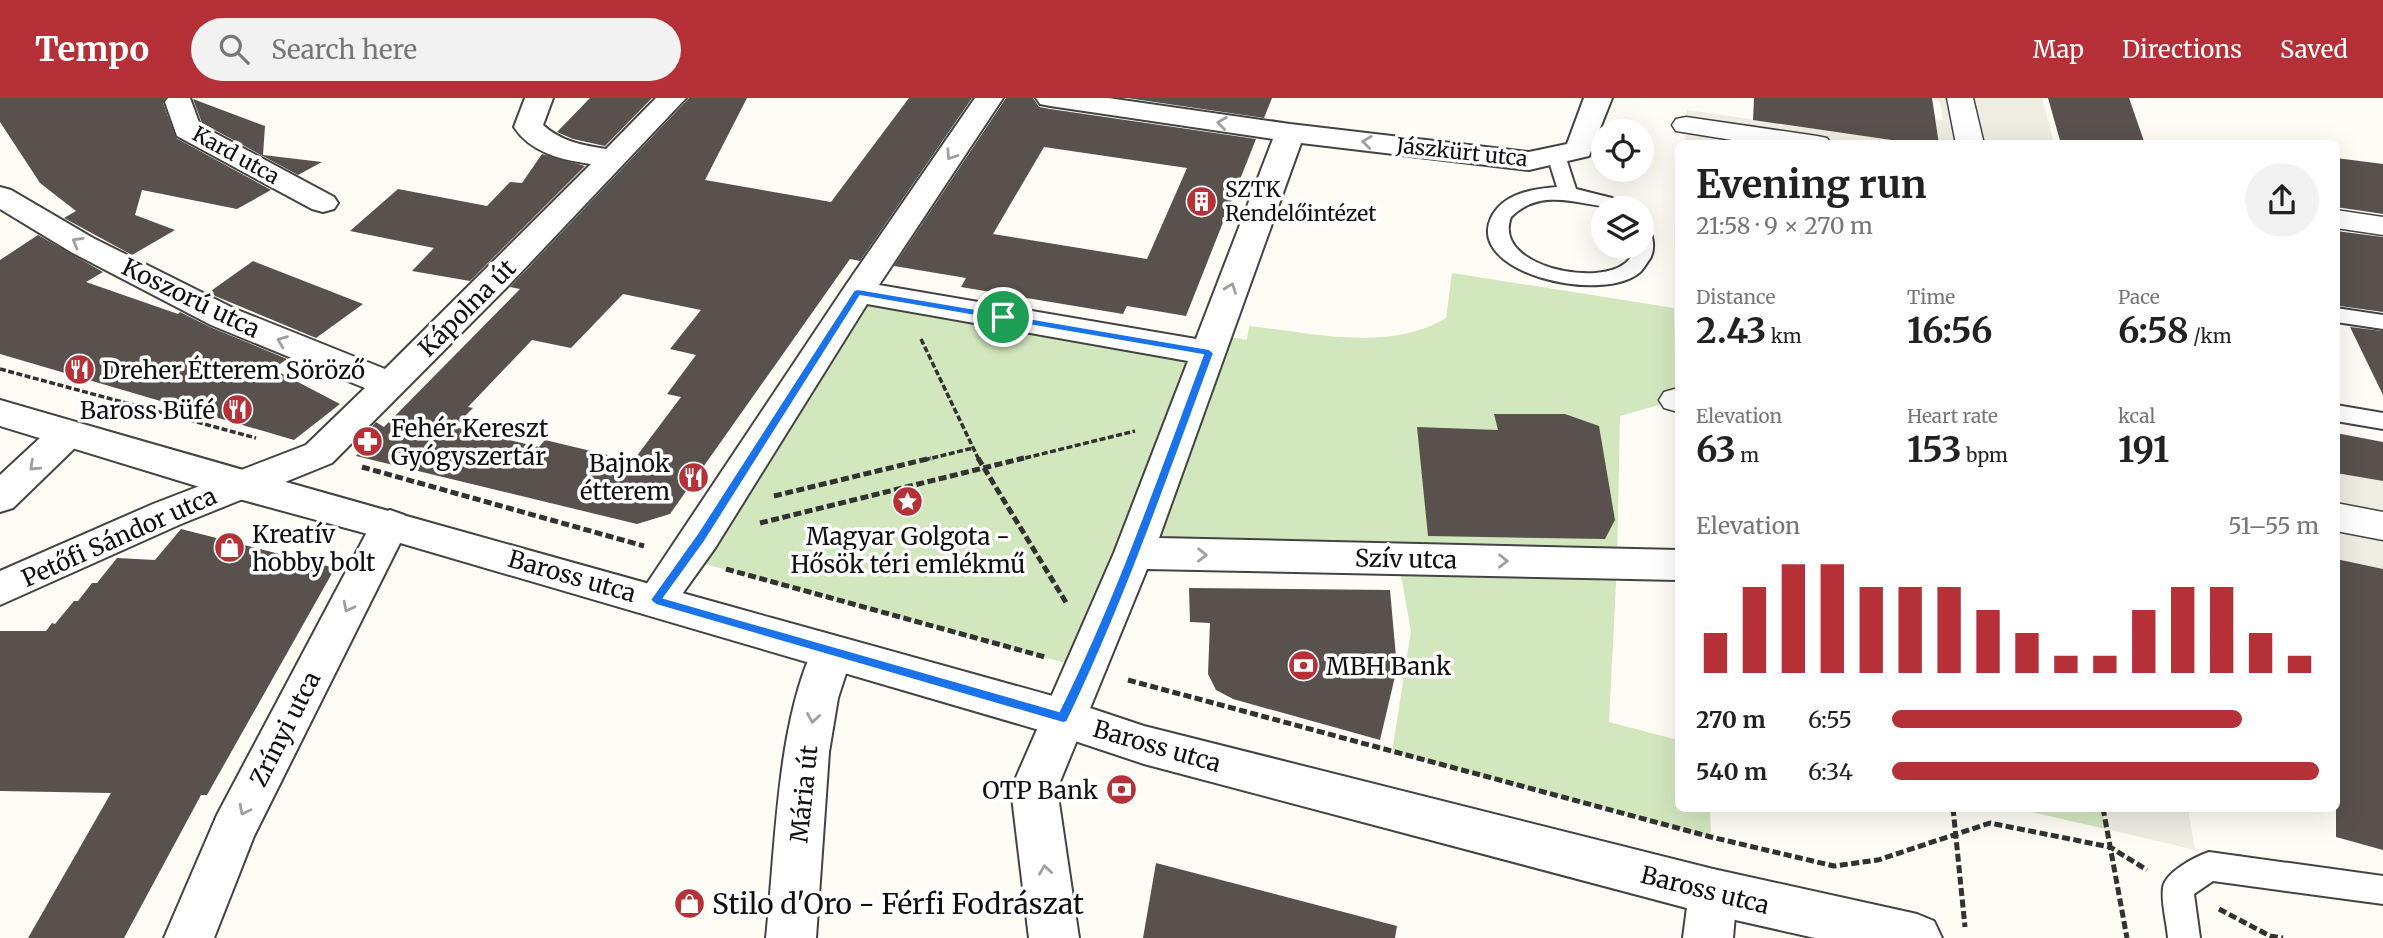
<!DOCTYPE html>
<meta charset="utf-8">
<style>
body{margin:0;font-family:Merriweather,serif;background:#f2f2f2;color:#222;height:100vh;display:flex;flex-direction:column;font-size:26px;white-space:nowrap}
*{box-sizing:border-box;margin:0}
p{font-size:23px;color:#767676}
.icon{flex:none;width:38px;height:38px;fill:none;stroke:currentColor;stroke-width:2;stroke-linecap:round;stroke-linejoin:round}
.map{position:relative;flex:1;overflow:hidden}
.drawer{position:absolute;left:1675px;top:42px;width:665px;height:672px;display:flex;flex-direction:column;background:#fff;border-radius:10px;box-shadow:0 7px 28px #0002}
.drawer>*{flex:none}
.tools{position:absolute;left:1591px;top:21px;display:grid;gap:14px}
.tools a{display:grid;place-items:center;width:63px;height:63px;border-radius:50%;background:#fff;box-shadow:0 7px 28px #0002;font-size:35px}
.pin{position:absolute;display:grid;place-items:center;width:60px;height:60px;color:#fff;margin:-30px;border:4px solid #fff;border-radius:50%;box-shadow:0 2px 7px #0007}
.round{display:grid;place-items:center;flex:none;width:74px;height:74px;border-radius:37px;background:#f2f2f2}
.summary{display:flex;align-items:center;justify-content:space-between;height:119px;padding:0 21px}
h1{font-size:38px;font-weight:700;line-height:52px}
.figures{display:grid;grid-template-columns:repeat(3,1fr);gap:10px;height:119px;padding:7px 21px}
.figures div{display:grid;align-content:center}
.figures b{font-size:35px;font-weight:700}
.figures small{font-size:19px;font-weight:400}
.figures p{font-size:19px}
.chart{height:196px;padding:14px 21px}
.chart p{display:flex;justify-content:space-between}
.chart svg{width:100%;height:126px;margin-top:7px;stroke:#b63137;stroke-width:6}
ul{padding:0 21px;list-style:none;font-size:23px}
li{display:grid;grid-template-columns:112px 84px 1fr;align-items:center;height:52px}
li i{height:18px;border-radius:9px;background:#b63137}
header{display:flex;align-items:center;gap:42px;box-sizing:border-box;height:98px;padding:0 35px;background:#b63137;color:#fff}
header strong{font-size:33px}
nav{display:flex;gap:38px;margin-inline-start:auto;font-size:24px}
.search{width:490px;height:63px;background:#f2f2f2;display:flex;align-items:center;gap:18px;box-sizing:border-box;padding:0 24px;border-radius:38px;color:#767676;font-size:26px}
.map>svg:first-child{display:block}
.green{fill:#d3e7bf}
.plaza{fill:#efece2}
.building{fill:#58514d;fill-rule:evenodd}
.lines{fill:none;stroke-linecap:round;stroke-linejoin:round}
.service-casing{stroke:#434343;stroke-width:4}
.pedestrian-casing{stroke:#434343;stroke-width:3}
.minor-casing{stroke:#434343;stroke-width:4}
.tertiary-casing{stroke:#434343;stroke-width:4}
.path-far1{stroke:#323232;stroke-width:3.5;stroke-dasharray:6 2.5;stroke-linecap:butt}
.path{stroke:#323232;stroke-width:5;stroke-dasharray:8 3.5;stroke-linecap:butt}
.service{fill:#fff;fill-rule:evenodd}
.pedestrian{fill:#fff;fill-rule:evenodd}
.minor{fill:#fff;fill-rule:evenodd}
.tertiary{fill:#fff;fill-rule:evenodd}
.oneway{stroke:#9f9f9f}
.route{fill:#1a73e8;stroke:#fff;stroke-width:2;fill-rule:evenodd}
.labels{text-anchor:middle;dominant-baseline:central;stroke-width:7;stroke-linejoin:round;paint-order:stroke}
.far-street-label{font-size:21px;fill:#101010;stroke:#fff}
.far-poi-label{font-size:21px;fill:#101010;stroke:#fff;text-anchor:start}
.street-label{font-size:24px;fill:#101010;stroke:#fff}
.poi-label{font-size:24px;fill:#101010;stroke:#fff;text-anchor:start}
.near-poi-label{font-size:28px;fill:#101010;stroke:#fff;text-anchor:start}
</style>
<header>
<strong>Tempo</strong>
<div class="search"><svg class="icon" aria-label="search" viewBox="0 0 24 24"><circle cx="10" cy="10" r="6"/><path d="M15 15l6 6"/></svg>Search here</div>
<nav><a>Map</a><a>Directions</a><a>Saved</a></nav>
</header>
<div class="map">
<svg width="2383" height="840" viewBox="0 0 2383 840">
<rect width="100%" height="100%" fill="#fefcf4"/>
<path class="green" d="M1452,175L1674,210L1676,302L1620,318L1617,466L1609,624L1678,642V710L1710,711L1711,739L1392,654L1411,533L1398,461L1134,455L1087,571L687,461L858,194L1204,254L1213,236L1247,242L1249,228C1312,234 1388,255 1446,220Z
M2018,711H2103L2106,731Z"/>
<path class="plaza" d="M1932,0H2042L2054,45H1939L1935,21L1943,22L1940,4Z
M1687,12L1919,45L1685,46Z
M2336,375L2383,383V471L2336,462Z
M2103,711H2188L2195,752L2106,731Z"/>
<path class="building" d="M0,0H165L163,5L176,40L271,92L237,111L142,92L135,117L175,132L132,157L64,120L76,113L40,85L0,24Z
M590,0H652L605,48L573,41L557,34Z
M689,0H747L705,82L831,104L909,0H972L860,163L850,161L670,416L637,426L356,358L365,348V336L376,324L384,329L520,191L510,189ZM623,196L701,212L670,251L696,257L667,296L681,299L633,363L545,342L539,349L454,329L473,310L468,309L532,242L571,250Z
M1006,0H1033L1039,9L1050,11L1256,41L1186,218L1127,208L1123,216L961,189L966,180L894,168ZM1044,49L1187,70L1147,161L993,136Z
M1127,0H1272L1264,20Z
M1754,0H1932L1939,46H1919L1753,22Z
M2048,0H2129L2145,46H2061Z
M193,1L265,28L263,57L322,64L298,77L202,25Z
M542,56L585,68L470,183L412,173L434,150L350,133L398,91L487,108L510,84L522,85Z
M2336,60L2383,66V116L2336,109Z
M2336,133L2383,139V214L2340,208L2336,201Z
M38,137L103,174L86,184L178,216L180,214L210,229L287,261L273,271L340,306L294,342L0,256V162Z
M253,163L363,206L316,240L208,195Z
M2350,229L2383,233V297Z
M1494,316H1565L1599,328L1615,422L1605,441L1428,438L1417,329L1498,332Z
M2336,335L2383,344V383L2336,375Z
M181,431L335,470L207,697H201L124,840H28L111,695L0,693V533H46L52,525L55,526L74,503H78L92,485H97L117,460L155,462Z
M2336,461L2383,471V752L2336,739Z
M1189,490L1390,492L1397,570L1380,642L1233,601L1216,592L1208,576L1210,525L1190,524Z
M1156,765L1397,828L1395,840H1143Z"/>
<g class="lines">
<defs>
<path id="service" d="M1556,51L1565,57L1576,91L1612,100L1627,110C1588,112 1545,85 1511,119C1489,176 1634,196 1633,149H1642V130L1649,132C1654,140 1655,154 1649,162C1646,166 1643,172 1639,175C1601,206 1466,175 1491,120C1503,95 1533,91 1557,89L1547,57Z
M2336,210L2383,217V231L2336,224Z
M2336,307L2383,315V331L2336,323Z
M2209,754L2383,778V806L2213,783L2194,796L2200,840H2168C2167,825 2161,805 2163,790C2165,774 2195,759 2209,754Z"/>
<path id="pedestrian" d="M1947,0H1973L1984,46H1956Z
M1686,19L1817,38L1827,40L1831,46H1757L1676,33L1672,27L1676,21Z
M2336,112L2383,119V137L2336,130Z
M1678,290V314L1664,310L1659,302L1664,294Z
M2336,405L2383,414V442L2336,433Z"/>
<path id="minor" d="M168,0H190L200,27L334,99L338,105L334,111L323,114L312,111L177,38L165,4Z
M525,0H553L543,27C562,44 582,47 606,51L656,0H686L509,187L332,365L181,426L0,507V473L153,406L306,347L365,290L211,227L71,154L0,111V89L11,92L93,140L235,211L385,271L591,66C562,62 531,55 514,29Z
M975,0H1003L879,187L1196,241L1273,41L1050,8L1040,6L1036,0H1108L1290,26L1529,54L1567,46L1584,0H1612L1589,58L1529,72L1301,45L1159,440L1678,452V482L1147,471L1057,691L1079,840H1029L1011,691L1114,455L1188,263L867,206L715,450L670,513L656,518L642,513L636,502L846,187Z
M67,323L80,327L85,336L80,345L13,410L0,414V377L54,327Z
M390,412L404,417L409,427L254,738L214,840H164L217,717L376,417Z
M832,537L847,542L853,554L838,600L829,654L816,840H766C776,748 776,624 817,542Z
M1713,771L1730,778L1737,794L1733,840H1683L1689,794L1696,778Z"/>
<path id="tertiary" d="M0,302C353,405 709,502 1063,601L1144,628L1713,771L1917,816L1934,823L1942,840H1815L1713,817L1144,666L1063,639L390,442L239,401L0,328Z"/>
</defs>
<use href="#service" class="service-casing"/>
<use href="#pedestrian" class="pedestrian-casing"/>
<use href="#minor" class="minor-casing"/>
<use href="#tertiary" class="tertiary-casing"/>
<path class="path-far1" d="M921,241L979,362
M0,271L256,340
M924,362L973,350
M1017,362L1135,333"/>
<path class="path" d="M978,360L1067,506
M362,369L644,448
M774,398L931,360
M760,425L1024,360
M726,471L1045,559
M1128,582L1711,739L1834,768L1878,762L1990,725L2110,749L2147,772
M1953,710L1965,829
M2103,710L2127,840
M2219,811L2270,838L2283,840"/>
<use href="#service" class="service"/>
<use href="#pedestrian" class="pedestrian"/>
<use href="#minor" class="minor"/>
<use href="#tertiary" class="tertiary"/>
</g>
<defs><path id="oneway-chevron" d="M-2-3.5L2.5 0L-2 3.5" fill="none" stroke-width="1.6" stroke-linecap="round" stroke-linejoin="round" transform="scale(1.75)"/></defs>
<g class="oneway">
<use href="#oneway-chevron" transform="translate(1222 25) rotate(-172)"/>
<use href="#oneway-chevron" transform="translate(1367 44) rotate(-173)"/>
<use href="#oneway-chevron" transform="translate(951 57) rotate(124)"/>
<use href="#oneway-chevron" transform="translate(77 144) rotate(-150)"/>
<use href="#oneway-chevron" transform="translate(1231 190) rotate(-69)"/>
<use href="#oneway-chevron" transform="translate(282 243) rotate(-158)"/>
<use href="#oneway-chevron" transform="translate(34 368) rotate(137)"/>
<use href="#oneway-chevron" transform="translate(1202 457) rotate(1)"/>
<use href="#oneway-chevron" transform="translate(1503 463) rotate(1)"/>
<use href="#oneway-chevron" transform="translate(348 509) rotate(117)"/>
<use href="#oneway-chevron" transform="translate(813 620) rotate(99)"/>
<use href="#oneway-chevron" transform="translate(244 712) rotate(117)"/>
<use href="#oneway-chevron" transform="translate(1045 772) rotate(-98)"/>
</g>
<path class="route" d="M858,191L1209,251L1214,255C1168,379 1125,504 1067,624L1063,625L656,507L650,502L697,436L854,192ZM860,198L1203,257C1158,377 1116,498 1059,613L664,500L705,443Z"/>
<defs>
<symbol id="building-disc" viewBox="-11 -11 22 22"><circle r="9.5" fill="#b63137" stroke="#fff"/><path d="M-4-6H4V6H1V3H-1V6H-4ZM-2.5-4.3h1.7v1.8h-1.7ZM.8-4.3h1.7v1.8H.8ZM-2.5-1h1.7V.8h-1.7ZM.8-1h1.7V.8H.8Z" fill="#fff"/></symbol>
<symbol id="restaurant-disc" viewBox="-11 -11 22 22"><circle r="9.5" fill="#b63137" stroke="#fff"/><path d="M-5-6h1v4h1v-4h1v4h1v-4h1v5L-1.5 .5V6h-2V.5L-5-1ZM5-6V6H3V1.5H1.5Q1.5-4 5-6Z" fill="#fff"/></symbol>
<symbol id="pharmacy-disc" viewBox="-11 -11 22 22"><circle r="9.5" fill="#b63137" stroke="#fff"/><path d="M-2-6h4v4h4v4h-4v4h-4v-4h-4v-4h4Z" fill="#fff"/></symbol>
<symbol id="sight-disc" viewBox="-11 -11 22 22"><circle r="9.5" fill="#b63137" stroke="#fff"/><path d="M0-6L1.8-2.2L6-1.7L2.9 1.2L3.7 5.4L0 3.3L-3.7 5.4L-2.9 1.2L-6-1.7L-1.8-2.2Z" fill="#fff"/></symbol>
<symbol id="shop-disc" viewBox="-11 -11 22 22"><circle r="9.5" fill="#b63137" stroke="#fff"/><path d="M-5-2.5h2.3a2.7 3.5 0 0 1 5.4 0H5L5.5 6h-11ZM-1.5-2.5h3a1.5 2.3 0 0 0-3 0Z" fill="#fff"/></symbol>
<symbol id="bank-disc" viewBox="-11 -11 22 22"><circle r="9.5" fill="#b63137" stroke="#fff"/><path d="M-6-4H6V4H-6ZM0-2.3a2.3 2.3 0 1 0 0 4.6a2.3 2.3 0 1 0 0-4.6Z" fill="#fff"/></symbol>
</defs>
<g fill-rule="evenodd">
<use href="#building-disc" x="1184" y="86" width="35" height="35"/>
<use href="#restaurant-disc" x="62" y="254" width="35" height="35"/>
<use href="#restaurant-disc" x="220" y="294" width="35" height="35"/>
<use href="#pharmacy-disc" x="350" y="326" width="35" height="35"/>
<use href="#restaurant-disc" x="676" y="362" width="35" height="35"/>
<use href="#sight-disc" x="890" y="386" width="35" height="35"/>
<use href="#shop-disc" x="212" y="432" width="35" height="35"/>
<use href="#bank-disc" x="1286" y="550" width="35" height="35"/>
<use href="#bank-disc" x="1104" y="674" width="35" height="35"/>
<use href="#shop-disc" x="672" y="788" width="35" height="35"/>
</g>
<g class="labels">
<g class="far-street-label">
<text transform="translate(1462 54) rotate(6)">Jászkürt utca</text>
<text transform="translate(236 57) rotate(29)">Kard utca</text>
</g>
<g class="far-poi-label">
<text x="1225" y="91">SZTK<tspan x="1225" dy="24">Rendelőintézet</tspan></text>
</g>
<g class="street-label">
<text transform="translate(191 200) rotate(26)">Koszorú utca</text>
<text transform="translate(467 210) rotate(-45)">Kápolna út</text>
<text transform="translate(119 439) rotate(-24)">Petőfi Sándor utca</text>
<text transform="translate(1406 461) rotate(1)">Szív utca</text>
<text transform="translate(572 478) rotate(16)">Baross utca</text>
<text transform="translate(285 631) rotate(-63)">Zrínyi utca</text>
<text transform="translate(1157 648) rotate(16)">Baross utca</text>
<text transform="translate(804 696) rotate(-84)">Mária út</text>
<text transform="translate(1705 792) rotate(14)">Baross utca</text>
</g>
<g class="poi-label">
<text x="102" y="272">Dreher Étterem Söröző</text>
<text x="215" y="312" text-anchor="end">Baross Büfé</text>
<text x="391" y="330">Fehér Kereszt<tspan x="391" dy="28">Gyógyszertár</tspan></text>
<text x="670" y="365" text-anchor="end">Bajnok<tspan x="670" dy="28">étterem</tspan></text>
<text x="252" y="436">Kreatív<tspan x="252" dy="28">hobby bolt</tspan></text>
<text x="908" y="438" text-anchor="middle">Magyar Golgota -<tspan x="908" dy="28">Hősök téri emlékmű</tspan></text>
<text x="1326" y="568">MBH Bank</text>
<text x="1098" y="692" text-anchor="end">OTP Bank</text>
</g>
<g class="near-poi-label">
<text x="712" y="806">Stilo d'Oro - Férfi Fodrászat</text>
</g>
</g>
</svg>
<div class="tools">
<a><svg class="icon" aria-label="locate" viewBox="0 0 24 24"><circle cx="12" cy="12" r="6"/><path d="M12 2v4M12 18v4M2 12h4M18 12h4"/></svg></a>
<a><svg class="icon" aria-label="layers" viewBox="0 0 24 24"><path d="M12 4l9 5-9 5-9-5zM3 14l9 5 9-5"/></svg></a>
</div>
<div class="pin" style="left:1003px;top:219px;background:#1e9e55"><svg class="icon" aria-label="arrive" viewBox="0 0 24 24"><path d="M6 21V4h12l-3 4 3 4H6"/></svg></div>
<section class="drawer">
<div class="summary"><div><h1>Evening run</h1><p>21:58 · 9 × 270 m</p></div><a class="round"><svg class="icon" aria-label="share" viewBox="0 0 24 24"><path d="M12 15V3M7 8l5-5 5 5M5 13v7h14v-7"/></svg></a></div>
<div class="figures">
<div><p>Distance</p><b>2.43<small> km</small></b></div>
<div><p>Time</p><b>16:56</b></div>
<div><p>Pace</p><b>6:58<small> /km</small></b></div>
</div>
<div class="figures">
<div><p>Elevation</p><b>63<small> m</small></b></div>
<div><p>Heart rate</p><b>153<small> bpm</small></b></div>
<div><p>kcal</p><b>191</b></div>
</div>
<div class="chart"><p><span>Elevation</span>51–55 m</p>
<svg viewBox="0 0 160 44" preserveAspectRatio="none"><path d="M5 44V30M15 44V14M25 44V6M35 44V6M45 44V14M55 44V14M65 44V14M75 44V22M85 44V30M95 44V38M105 44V38M115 44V22M125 44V14M135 44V14M145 44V30M155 44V38"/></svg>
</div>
<ul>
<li><b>270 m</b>6:55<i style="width:82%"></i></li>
<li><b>540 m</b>6:34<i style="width:100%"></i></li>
</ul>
</section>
</div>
